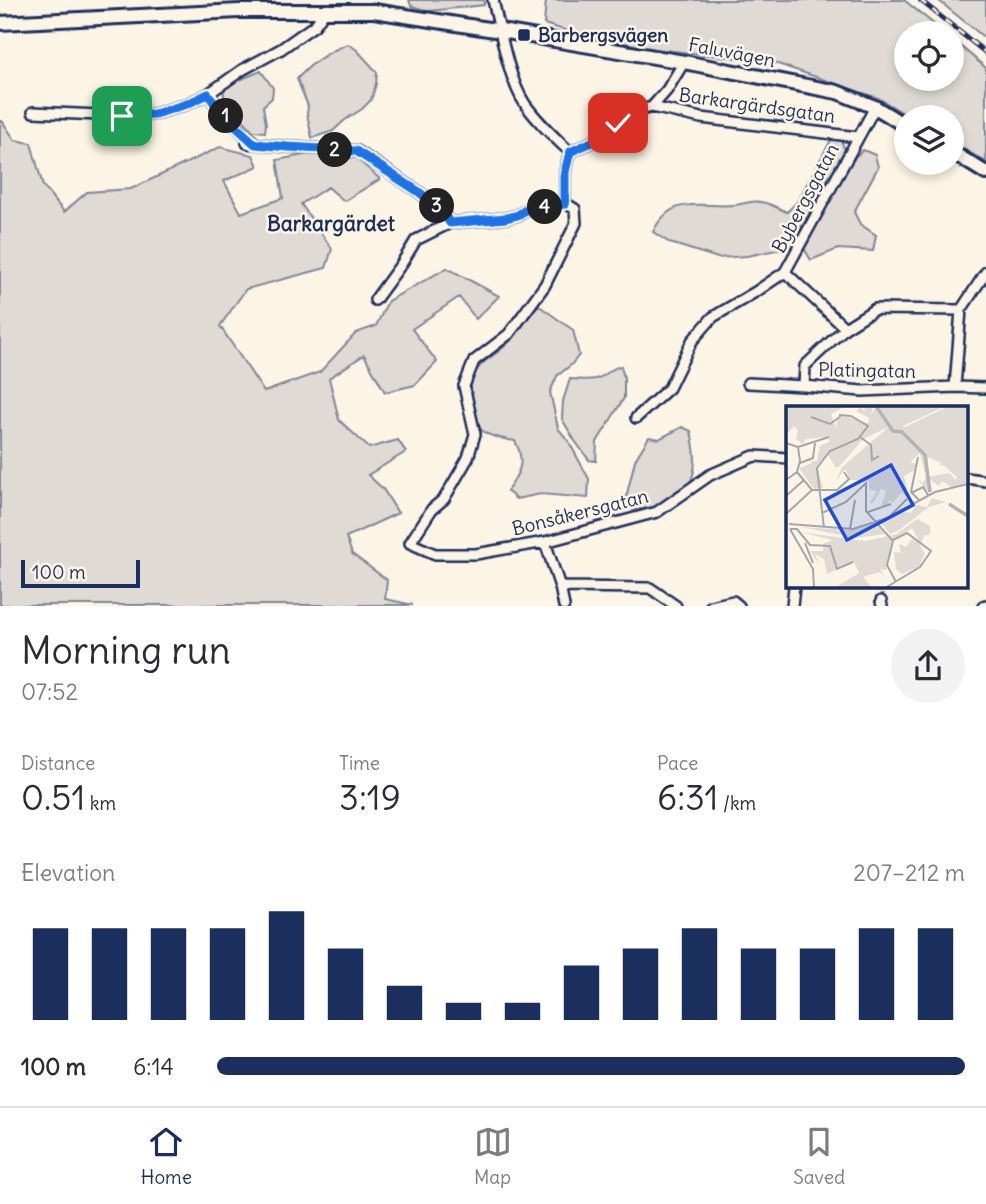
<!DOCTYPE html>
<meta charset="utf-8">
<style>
body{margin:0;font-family:Delius,sans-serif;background:#f2f2f3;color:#2b2b33;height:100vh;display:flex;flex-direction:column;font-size:26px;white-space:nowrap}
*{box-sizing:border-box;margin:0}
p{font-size:23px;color:#7c7c81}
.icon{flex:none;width:38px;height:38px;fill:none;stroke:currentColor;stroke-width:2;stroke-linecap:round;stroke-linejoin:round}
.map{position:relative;height:606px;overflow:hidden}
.drawer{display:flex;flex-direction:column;background:#fff;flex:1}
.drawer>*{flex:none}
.buttons{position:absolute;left:894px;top:21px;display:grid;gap:14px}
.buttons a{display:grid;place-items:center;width:70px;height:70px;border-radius:50%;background:#fff;box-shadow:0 4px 10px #0003;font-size:35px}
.scale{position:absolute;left:21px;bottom:18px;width:119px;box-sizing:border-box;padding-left:7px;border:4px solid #1b2f5e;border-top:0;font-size:19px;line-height:24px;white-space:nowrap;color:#1b2f5e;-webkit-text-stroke:5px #fcf5e5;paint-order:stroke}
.pin{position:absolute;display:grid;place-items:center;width:60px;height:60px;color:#fff;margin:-30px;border-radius:14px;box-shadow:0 4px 10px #0006}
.km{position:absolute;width:35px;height:35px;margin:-18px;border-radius:50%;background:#222;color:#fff;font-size:19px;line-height:35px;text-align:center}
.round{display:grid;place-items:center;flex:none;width:74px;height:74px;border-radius:37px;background:#f2f2f3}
.overview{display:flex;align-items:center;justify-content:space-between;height:119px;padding:0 21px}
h1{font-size:38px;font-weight:600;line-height:52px}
.metrics{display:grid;grid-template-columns:repeat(3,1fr);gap:10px;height:119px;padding:7px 21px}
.metrics div{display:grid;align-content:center}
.metrics b{font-size:35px;font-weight:600}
.metrics small{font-size:19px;font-weight:400}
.metrics p{font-size:19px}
.chart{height:196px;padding:14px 21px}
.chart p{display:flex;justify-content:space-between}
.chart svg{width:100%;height:126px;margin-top:7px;stroke:#1b2f5e;stroke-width:6}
ul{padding:0 21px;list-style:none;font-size:23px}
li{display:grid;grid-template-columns:112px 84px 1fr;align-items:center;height:52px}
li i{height:18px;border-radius:9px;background:#1b2f5e}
.dock{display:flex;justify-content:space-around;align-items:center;height:98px;border-top:2px solid #e1e1e2;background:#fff;font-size:19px;color:#7c7c81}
.dock a{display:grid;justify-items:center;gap:4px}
.dock .current{color:#1b2f5e}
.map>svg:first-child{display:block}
.green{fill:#dfdbd4;stroke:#7d8599;stroke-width:2}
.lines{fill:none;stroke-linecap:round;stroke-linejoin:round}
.street-casing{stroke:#1b2f5e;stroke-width:14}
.secondary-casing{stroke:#1b2f5e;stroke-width:18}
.street{stroke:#fcf5e5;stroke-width:9}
.secondary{stroke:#fcf5e5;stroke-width:12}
.rail-casing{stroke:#1b2f5e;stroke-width:5}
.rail{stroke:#fcf5e5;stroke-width:2.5;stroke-dasharray:8;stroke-linecap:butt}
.route-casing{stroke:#fff;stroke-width:14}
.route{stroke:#1a73e8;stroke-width:9}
.poi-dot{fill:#1b2f5e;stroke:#fcf5e5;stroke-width:2.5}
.labels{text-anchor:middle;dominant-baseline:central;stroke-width:5;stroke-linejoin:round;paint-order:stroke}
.poi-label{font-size:19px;font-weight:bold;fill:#1b2f5e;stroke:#fcf5e5;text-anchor:start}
.street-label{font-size:19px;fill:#1b2f5e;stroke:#fcf5e5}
.neighbourhood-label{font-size:21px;font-weight:bold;fill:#1b2f5e;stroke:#fcf5e5}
.inset-river{fill:none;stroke:#b2b4b8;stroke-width:3.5}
.inset-road{fill:none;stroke:#a2a6af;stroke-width:2}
.view{fill:#1d4ed8;fill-opacity:0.15;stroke:#1d4ed8;stroke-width:3.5}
.inset-edge{fill:none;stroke:#1b2f5e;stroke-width:3.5}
</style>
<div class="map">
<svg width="986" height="606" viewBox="0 0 986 606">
<rect width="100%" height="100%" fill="#fcf5e5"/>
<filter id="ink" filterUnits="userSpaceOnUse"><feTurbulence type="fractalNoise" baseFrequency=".0143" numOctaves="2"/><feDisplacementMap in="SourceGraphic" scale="14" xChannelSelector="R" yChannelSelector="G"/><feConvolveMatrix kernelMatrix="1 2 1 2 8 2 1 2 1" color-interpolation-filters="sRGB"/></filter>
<g filter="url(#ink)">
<path class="green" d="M409,0H484V5L429,11L411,6Z
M546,0H904L945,33H906V79H952V39L986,68V162L952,142V117H910L878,98L772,62L655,49L578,34L544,24Z
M938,0H986V39Z
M348,44L357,50L377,72L376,84L371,100L362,109L345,120L333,131L312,138L307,114L308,106L297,79C312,62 327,52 348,44Z
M261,71L273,88L272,98L263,106L266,124L265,132L253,131L225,100L223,90L237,81Z
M0,121H2L15,140L31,143L43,186L64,212L87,192L131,189L220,147L253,155L258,166L224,181L241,213L283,198L277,160L309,154L356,158L380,179L344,201L328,187L301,204L332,249L326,268L246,289L220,326L264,392L320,372L356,333L376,326L388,301L447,268L499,296L476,319L459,297L412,329L437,362L415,385L385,392L364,355L329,378L339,420L369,448L398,440L406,452L368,475L383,489L398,513L346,537L352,554L387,580L385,599L413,605H0Z
M831,140H841L845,150L824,185L791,247L747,256L718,258L670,243L653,232C672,193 701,208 734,205C744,204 751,200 761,202C770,203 779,209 787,212L797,202Z
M863,150L875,155L878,167L854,212L860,224L876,235L873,251L838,249L811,260L803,247L841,179L856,156Z
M538,305L573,330L579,355L571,365L557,376L550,392L558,428L569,442L589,479L588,498L541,494L516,499L507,491C520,472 526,462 515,441C506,439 492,438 484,432C472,424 468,390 473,376C479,362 498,354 508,343C519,331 528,317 538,305Z
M621,366L624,378V398L597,442L596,461L589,460L575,441L562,419L563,401L570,379C578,379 587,381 595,379C604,378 608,369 621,366Z
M682,427L691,431C694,446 697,460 693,475C690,490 663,505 650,508C644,509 638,509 633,510L626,498L635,460L649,437L659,439Z"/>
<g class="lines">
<defs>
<path id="street" d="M493,0C500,29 509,81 525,104C538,122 554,137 570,152L565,172V203L575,209L576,223L545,285L509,334L474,361L464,386L475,434L468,458L444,499L432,509L410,543L435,554H476L545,542L657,512L710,475L754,456L788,458
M208,94C221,113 238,129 255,143
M652,107L701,118L858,137
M33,112L122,116L155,114L187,104L208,94L242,70L281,49L315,25L325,11
M247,143L288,147L357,151L419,192L440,209L450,223L506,218L518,215L528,209L565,203
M570,152L594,141L618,123L641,110L652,107L667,90L684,62
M785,272L845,328
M375,300L402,263L416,240L450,223
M748,383L804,386L862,391L955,387L986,388
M804,386L805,366L845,328L875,309L961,310
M955,387L961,310L986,272
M636,418L669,388L692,341L713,317L757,291L785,272L875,107
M967,478L986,481
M545,542L560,587L650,588L676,606
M560,587L564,606
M881,601L882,606
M711,606L733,601L739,606
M792,606L794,586
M983,606L986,605"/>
<path id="secondary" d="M0,23L239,11H374L501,31L684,62L837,92L875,107L906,126
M952,152L986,173"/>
</defs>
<use href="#street" class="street-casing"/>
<use href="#secondary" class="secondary-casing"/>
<use href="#street" class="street"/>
<use href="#secondary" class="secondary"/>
<defs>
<path id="rail" d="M920,0L986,53"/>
</defs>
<use href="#rail" class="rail-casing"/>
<use href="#rail" class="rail"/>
</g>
</g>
<g class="lines" filter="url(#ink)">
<defs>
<path id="route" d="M122,116L155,114L187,104L208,94L215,104L232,123L255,144L288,147L356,151L419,192L440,209L450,223L506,218L518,215L527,209L565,204V172L570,152L594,141L618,123"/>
</defs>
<use href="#route" class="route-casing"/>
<use href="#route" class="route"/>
</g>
<rect class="poi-dot" x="517" y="28" width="14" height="14" rx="3.5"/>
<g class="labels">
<g class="poi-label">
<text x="538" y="35">Barbergsvägen</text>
</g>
<g class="street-label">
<text transform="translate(732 52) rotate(11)">Faluvägen</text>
<text transform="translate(757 105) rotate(8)">Barkargärdsgatan</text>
<text transform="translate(805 198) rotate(-62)">Bybergsgatan</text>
<text transform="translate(867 370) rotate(1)">Platingatan</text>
<text transform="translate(580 512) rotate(-14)">Bonsåkersgatan</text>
</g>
<g class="neighbourhood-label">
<text x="331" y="223">Barkargärdet</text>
</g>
</g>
<g transform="translate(786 406)">
<rect width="182" height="182" fill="#fcf5e5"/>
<path d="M0,0H60L45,8L50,22L51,14L58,10L82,17L83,12L70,5L75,1L79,6L78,0H87L85,9L90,0H160L117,20L119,21L163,0H182V77L165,81L156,75L153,80L143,73V87L131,73L137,77L140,71L134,47L124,56L130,58L129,64L118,70L123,91L115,87L107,97L103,94L102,98L95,101L100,85L95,83L87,97H83L91,86L83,83V75L65,74L59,63L50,75L56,61L104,20L76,34L54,60L50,62L42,49L31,60L37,82L28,83L13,62L26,57L20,49L27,56L31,54L34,40L43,36V31L20,33L17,38L10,33L12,25L8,20L0,29ZM142,51L155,57L153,60L157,59L171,71L170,74L163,67L141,71ZM146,92L160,96L143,101L113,124L104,128L94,116L115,105L124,107L131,99L141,101ZM131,113L144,120V128L138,130L134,140L139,147L133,161L116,168L110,163L108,146L115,147L113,138L120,141L126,133L133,135L126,122L107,134L100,164L94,163L98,169L93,166L77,171L86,182H48L73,167L68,156L41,168L38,153L29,148L34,160L24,145H37V138L46,134L15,126L79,135L111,128ZM89,117L99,128L70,132L15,121L64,124Z" fill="#dfdbd4" fill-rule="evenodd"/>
<path class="inset-river" d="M90,0L107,25L116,26L139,49L144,86M163,98L182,110"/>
<path class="inset-road" d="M25,11L44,18L55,10M74,31L85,39L86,54L93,50M0,37L12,41L14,55L11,66L0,74M12,41L43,31M132,51L125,86L133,94M14,57L27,52L29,37M11,66L26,84M125,87L137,81L142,89M0,90L18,74M82,106L105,98M36,107L60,96L80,77V105L107,135L101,159L110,176M0,108L26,84H51L63,73L58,66M105,109L121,93M3,118L67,123L101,112L149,86L182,78M38,122L31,62L44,45L72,33L82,20L65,10L53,9M4,123H11L24,139L44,140L51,163L67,156M4,123L27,163L28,182M64,123L69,94M19,137L27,157M99,182L134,161L145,145L121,127L107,134"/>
<path class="view" d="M105,59L127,99L61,134L39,94Z"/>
<rect width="182" height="182" class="inset-edge"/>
</g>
</svg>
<div class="buttons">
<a><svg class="icon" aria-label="locate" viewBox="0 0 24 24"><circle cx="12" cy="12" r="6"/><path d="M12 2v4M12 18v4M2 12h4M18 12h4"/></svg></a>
<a><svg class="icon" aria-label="layers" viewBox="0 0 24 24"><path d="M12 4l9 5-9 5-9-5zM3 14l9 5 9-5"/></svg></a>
</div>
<div class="scale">100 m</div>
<div class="pin" style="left:122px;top:116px;background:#1e9e55"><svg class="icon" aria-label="arrive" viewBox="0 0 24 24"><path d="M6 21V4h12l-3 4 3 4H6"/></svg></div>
<div class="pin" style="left:618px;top:123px;background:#d93025"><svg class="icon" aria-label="check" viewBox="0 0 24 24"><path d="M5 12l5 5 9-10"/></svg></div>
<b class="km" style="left:226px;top:116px">1</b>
<b class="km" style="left:335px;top:150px">2</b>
<b class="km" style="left:437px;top:206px">3</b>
<b class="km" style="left:545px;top:207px">4</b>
</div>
<section class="drawer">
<div class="overview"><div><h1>Morning run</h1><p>07:52</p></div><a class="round"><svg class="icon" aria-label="share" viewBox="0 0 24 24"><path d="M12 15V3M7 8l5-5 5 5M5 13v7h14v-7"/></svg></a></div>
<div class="metrics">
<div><p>Distance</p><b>0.51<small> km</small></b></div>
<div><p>Time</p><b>3:19</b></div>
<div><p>Pace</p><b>6:31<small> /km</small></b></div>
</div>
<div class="chart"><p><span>Elevation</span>207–212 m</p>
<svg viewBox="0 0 160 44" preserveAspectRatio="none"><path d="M5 44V12M15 44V12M25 44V12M35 44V12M45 44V6M55 44V19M65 44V32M75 44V38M85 44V38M95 44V25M105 44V19M115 44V12M125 44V19M135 44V19M145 44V12M155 44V12"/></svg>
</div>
<ul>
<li><b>100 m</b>6:14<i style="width:100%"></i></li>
</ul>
</section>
<nav class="dock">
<a class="current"><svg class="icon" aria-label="home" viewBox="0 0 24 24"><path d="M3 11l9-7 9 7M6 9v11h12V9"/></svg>Home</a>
<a><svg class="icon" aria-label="map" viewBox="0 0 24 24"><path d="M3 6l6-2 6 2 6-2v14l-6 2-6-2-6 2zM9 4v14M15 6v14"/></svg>Map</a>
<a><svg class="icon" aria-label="saved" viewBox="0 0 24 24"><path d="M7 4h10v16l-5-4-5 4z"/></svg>Saved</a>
</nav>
